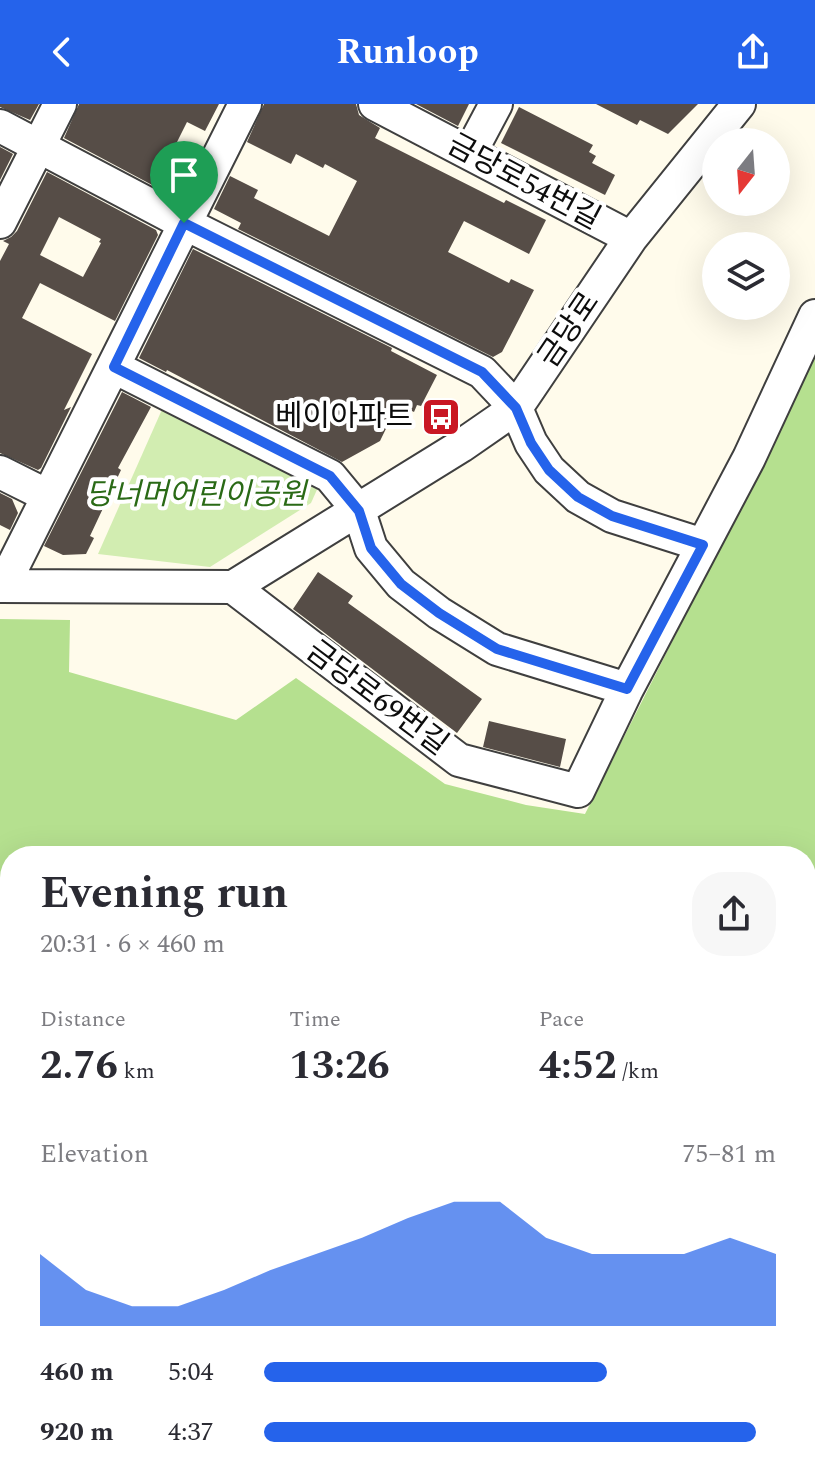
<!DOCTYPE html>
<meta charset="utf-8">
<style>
body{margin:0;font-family:Spectral,"Noto Sans KR",serif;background:#f7f7f7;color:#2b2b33;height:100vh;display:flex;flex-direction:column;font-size:30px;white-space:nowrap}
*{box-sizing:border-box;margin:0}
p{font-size:26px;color:#7c7c81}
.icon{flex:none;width:44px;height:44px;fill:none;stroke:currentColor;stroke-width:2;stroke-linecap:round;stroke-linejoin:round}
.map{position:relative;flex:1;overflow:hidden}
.drawer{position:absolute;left:0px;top:742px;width:816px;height:632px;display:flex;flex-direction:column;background:#fff;border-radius:32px 32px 0 0;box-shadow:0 8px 32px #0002}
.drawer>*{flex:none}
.needle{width:52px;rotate:197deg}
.buttons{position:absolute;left:702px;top:24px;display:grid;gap:16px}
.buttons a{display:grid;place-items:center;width:88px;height:88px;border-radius:50%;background:#fff;box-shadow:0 8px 32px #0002;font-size:40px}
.pin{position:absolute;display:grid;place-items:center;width:68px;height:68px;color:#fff;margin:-82px -34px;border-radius:50% 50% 50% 0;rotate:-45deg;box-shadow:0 0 8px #0007}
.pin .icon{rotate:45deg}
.round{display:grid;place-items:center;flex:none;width:84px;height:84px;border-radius:32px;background:#f7f7f7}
.headline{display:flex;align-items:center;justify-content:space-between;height:136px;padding:0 40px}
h1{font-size:44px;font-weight:700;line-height:60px}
.stats{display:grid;grid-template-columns:repeat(3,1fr);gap:12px;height:136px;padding:8px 40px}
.stats div{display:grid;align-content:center}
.stats b{font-size:40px;font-weight:700}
.stats small{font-size:22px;font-weight:400}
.stats p{font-size:22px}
.chart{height:224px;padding:16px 40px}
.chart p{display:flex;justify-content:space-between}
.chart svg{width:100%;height:144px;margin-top:8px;fill:#2563eb;opacity:.7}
ul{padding:0 40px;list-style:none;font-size:26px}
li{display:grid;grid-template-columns:128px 96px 1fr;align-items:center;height:60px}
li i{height:20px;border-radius:10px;background:#2563eb}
header{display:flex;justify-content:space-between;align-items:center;height:104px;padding:0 40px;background:#2563eb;color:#fff;font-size:36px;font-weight:700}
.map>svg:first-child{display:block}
.green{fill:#d2edb1}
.forest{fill:#b5e08f}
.building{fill:#564d47;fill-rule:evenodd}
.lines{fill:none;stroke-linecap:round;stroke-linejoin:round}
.minor-casing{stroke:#3f3f3f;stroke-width:36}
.path{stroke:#2e2e2e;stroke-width:4;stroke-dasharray:8 4;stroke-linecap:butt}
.minor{stroke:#fff;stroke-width:32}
.route-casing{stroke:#fff;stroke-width:16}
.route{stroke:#2563eb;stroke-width:10}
.labels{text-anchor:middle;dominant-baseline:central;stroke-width:8;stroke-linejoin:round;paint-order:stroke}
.street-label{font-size:30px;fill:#0c0c0c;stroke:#fff}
.poi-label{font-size:30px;fill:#0c0c0c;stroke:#fff;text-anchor:end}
.park-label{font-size:30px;font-style:italic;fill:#2a6a16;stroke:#fff}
</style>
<header><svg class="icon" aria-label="back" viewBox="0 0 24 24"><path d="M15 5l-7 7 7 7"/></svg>Runloop<svg class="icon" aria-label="share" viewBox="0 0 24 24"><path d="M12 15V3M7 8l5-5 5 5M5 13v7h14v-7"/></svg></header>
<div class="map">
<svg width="815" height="1374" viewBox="0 0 815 1374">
<rect width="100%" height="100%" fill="#fffbeb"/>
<path class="green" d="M164,301L320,379L311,399L210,463L98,450Z"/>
<path class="forest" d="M815,246V1374H320L299,1364H806V752H10V1091L0,1086V515L70,516L69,568L236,616L296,574L445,680L526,701L585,710L767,350Z"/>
<path class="building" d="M0,0H39L30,16L0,3Z
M79,0H219L205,27L187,18L167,58L189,69L180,87L171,91L64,34Z
M264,0H356L359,11L380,24L375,34L504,99L506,96L546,116L529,150L464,117L448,148L509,179L511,175L534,186L502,248L493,253L238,125L241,119L214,105L230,72L258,86L254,94L329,132L357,77L325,60L323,64L296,50L291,60L247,38Z
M416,0H469L458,22Z
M596,0H698L668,30L640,16L637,21Z
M519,3L593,41L589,48L596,52L592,59L615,71L605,91L501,39Z
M0,43L13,50L0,76Z
M47,68L156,126L158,131L115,217L40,179L22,214L92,250L64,306L71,303L41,364L38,366L0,349V157L9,140L3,137L11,133L17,127ZM59,113L101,135L99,138L101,139L83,173L40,151Z
M193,145L392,244L391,247L437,271L421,302L417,301L414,308L398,300L380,337L342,358L167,266L166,268L139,254Z
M122,288L151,303L118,364L121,366L90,432L94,434L86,450L63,451L44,442Z
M0,389L12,395L18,409L10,426L0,421Z
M318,468L353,492L348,499L482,595L457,629L293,505Z
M489,617L566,635L560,663L483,643Z"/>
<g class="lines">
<defs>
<path id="minor" d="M375,0L631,134
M0,22L184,119L482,268L516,304L531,339L549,366L578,393L612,412L703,441
M470,49L496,0
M0,118L60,0
M114,263L330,372L359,407L371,444L401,480L439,509L497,545L627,585
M0,368L46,391
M0,482L233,483L461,342L516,304L631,134L739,0
M3,482L245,0
M233,483L459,656L578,687L627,585L749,354L815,212
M0,1162L10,1167
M0,1260L10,1265
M0,1296L10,1300
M0,1325L10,1330
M85,1364L107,1374
M149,1364L171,1374
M225,1364L246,1374"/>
</defs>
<use href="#minor" class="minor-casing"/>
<path class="path" d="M806,1032L811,1027L815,1015
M633,1364L654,1374"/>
<use href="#minor" class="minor"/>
</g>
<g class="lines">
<defs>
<path id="route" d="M184,119L482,268L516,304L531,339L549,366L578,393L612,412L703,441L627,585L497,545L439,509L401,480L371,444L359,407L330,372L114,263Z"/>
</defs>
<use href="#route" class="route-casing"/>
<use href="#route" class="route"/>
</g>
<defs>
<symbol id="bus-square" viewBox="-11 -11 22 22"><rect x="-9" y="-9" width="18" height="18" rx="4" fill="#c91724" stroke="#fff"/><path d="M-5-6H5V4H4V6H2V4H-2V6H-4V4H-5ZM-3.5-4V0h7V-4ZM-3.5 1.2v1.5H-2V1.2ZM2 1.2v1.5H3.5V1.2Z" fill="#fff"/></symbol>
</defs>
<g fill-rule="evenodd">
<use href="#bus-square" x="419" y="291" width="44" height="44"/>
</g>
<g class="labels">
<g class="street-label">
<text transform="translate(524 78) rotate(28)">금당로54번길</text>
<text transform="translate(569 226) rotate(-56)">금당로</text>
<text transform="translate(377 594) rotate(37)">금당로69번길</text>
</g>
<g class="poi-label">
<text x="413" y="313">베이아파트</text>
</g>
<g class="park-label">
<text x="196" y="391">당너머어린이공원</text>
</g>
</g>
</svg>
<div class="buttons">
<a><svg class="needle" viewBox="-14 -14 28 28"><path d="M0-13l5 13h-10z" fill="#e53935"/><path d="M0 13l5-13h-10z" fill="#7c7c81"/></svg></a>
<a><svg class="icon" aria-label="layers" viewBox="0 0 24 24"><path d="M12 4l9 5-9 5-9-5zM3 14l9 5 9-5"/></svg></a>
</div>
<div class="pin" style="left:184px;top:119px;background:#1e9e55"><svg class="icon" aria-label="arrive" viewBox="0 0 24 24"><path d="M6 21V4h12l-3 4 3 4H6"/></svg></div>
<section class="drawer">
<div class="headline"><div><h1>Evening run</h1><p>20:31 · 6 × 460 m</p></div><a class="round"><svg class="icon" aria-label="share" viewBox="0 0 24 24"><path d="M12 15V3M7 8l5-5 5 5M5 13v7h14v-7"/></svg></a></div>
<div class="stats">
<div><p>Distance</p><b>2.76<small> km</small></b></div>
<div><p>Time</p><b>13:26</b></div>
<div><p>Pace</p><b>4:52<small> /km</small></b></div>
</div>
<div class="chart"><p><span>Elevation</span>75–81 m</p>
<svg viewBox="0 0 160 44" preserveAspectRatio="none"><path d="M0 44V22L10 33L20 38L30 38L40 33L50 27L60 22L70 17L80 11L90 6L100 6L110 17L120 22L130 22L140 22L150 17L160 22V44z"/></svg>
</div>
<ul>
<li><b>460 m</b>5:04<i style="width:67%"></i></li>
<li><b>920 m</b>4:37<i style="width:96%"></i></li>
</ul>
</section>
</div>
